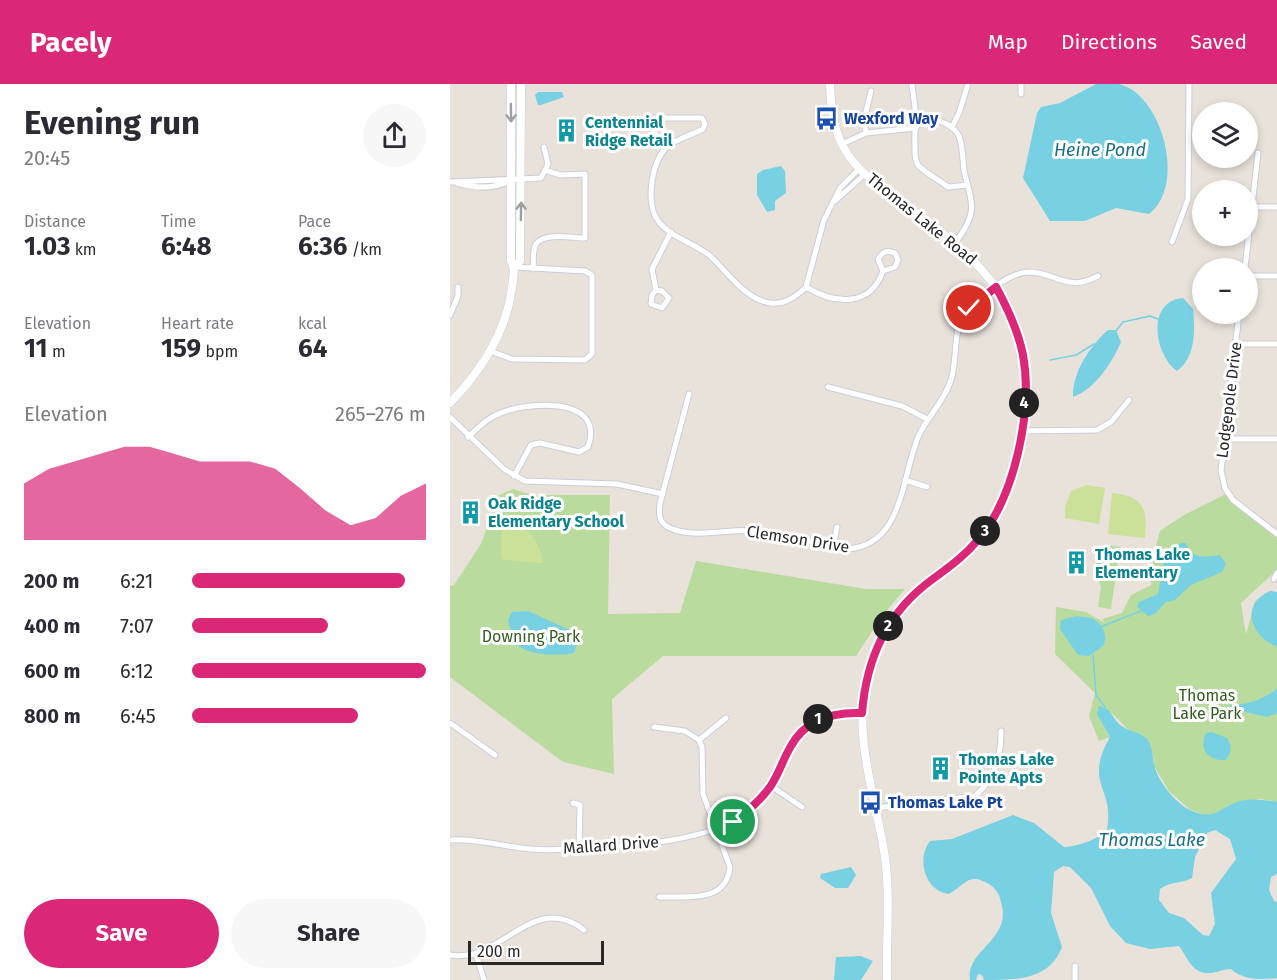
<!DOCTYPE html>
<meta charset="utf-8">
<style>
body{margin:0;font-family:"Fira Sans",sans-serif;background:#f7f7f7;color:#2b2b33;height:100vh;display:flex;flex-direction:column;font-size:22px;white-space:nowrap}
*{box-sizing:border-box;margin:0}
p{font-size:20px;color:#7c7c81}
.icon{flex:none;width:33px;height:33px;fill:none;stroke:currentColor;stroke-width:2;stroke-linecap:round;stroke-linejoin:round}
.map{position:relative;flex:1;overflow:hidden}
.side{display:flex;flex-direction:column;background:#fff;width:450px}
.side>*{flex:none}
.controls{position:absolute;left:742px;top:18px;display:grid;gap:12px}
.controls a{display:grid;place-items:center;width:66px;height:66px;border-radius:50%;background:#fff;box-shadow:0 3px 9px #0003;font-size:30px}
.scale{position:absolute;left:18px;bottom:15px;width:136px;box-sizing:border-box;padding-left:6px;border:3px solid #282828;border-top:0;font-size:16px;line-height:21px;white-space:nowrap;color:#282828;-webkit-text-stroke:4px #fff;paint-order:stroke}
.pin{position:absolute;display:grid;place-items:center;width:51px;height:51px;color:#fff;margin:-26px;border:3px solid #fff;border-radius:50%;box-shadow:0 2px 6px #0007}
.km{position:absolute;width:30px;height:30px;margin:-15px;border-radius:50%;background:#222;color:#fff;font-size:16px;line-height:30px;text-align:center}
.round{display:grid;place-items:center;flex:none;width:63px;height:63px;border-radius:32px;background:#f7f7f7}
.overview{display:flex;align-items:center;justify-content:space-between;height:102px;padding:0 24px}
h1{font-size:33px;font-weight:700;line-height:45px}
.stats{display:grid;grid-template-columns:repeat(3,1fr);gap:9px;height:102px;padding:6px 24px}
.stats div{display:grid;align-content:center}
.stats b{font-size:26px;font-weight:700}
.stats small{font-size:16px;font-weight:400}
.stats p{font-size:16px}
.chart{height:168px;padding:12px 24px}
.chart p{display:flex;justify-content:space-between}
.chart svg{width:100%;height:108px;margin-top:6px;fill:#db2777;opacity:.7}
.action{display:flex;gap:12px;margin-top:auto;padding:12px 24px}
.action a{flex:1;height:69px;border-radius:36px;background:#db2777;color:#fff;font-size:24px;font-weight:700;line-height:69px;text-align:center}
.action a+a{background:#f7f7f7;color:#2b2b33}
ul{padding:0 24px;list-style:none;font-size:20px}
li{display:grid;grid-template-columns:96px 72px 1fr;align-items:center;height:45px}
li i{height:15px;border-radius:8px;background:#db2777}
header{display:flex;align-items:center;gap:36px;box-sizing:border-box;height:84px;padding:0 30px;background:#db2777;color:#fff}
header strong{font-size:28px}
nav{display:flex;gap:33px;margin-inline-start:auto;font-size:21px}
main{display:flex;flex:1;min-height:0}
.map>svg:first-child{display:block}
.green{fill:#b9db9d}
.pitch{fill:#cbe199}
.water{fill:#78d1e2;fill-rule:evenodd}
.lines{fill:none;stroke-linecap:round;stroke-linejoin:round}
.stream{stroke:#78d1e2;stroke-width:1.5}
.street-casing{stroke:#caced9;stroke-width:7}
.secondary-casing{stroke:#caced9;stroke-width:9}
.street{stroke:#fff;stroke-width:5}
.secondary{stroke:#fff;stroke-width:8}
.oneway{stroke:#9e9e9e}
.route-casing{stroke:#fff;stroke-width:12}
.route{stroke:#db2777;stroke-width:8}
.labels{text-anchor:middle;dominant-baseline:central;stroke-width:6;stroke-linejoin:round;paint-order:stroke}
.transit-label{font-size:16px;font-weight:bold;fill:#164399;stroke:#fff;text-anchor:start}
.culture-label{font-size:16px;font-weight:bold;fill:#0d838f;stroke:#fff;text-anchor:start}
.street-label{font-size:16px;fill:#282828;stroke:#fff}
.park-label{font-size:16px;fill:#345d20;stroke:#fff}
.water-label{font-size:18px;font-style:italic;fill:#1a708b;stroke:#fff}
</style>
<header>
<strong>Pacely</strong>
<nav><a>Map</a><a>Directions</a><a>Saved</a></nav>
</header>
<main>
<section class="side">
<div class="overview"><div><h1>Evening run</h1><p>20:45</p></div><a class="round"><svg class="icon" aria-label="share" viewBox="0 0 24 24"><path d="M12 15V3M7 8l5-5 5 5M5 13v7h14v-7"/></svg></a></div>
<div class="stats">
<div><p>Distance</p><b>1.03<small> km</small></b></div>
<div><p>Time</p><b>6:48</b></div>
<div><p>Pace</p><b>6:36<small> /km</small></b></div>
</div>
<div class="stats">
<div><p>Elevation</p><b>11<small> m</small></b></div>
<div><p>Heart rate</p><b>159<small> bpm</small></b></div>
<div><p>kcal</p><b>64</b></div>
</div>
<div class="chart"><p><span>Elevation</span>265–276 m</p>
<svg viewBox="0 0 160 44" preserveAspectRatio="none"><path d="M0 44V21L10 15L20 12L30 9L40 6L50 6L60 9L70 12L80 12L90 12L100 15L110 23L120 32L130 38L140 35L150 26L160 21V44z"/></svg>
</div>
<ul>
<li><b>200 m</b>6:21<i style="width:91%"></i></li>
<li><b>400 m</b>7:07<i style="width:58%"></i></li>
<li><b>600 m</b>6:12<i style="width:100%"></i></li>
<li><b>800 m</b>6:45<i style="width:71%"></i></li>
</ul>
<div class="action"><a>Save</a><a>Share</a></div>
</section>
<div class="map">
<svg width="827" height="896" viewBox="0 0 827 896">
<rect width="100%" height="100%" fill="#e9e2db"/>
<path class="green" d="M63,405L82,411H160L158,530L230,529L246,477L416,505H455L433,531L406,572H213L162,615L164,690L113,678L0,593V502L4,501L31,460L49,411Z
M778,409L827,450V486L791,519L796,551L805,517L827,508V718L810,715L778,722L769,729L757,732L739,725L719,707L704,682L703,671L662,629L650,635L660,653L649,657L639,632L645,609L605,570L606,523L636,528L655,539L652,535L672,529L681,511L701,501L704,469L710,447L734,431Z
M657,461L670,463L661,525L648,523L651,503L644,483Z"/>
<path class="pitch" d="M637,401L655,404L649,440L615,434V423L621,407Z
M662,409C693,412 698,424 695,454L658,450Z
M52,435C77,443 89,453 93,479L54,476L51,472Z"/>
<path class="water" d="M646,0C653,0 662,0 669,0C712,10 737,101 699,130L666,124L635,137H600L573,94L587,29L591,23L610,19Z
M88,8H112L114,13L91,21H88L85,11Z
M331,82L335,87L336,109L325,117V126L317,128L307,111V90L313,86Z
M733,214L743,225C745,245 746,274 727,287C704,271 696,217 733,214Z
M658,246H666L671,258C662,279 645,305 623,313C622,288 641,261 658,246Z
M731,459H736C741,476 755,473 770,471L776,480L772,488L741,501L725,516L716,518L705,530L698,532L687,523L689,518L708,510C714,486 708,474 731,459Z
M820,507L827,508V563C801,552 789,521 820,507Z
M78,527L124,548L128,554L124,569C108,572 75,572 65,558C61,552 60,542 58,536L62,528Z
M627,532C631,533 638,533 641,534C652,538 659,553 653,562L639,572L628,571L610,545L611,536Z
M827,604V629L817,633L783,625L779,621C795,621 815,616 827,604Z
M649,622C661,624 661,631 668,639C676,647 688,647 696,654C703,661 702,671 704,680C707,696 725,719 740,726C766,738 768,723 791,717C803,714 815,716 827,718V790L821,793L819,806L824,817L827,818V894C810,896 793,896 781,885C774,885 768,888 761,889C741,890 739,875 729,862L700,865L676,859L660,842L641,804L620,783L613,782L604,788L601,829L612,863C599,896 568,896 534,896L532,891L528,890L526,896H520C515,866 563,856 551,818C549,809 546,805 539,800C519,788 516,800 499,810C475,808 466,774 480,757L502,755L563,731L584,739L614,763C627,763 648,755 657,746C665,702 633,701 660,653L647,630ZM765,746L780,755L786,775L761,809L765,840L759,852L753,851L734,834L719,829L709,816L710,805C721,797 731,800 742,794L745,773L757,749Z
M761,648L777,654C782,662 782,668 776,676C759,677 748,666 756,649Z
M401,783L406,791L398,804H385L370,794L371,790Z
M411,872L423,877L411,896H384L386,873Z"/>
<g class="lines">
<path class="stream" d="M665,248L673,238L700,232L708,235
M600,276L626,271L644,260
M650,543L691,527
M643,571L646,611L655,623"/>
<defs>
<path id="street" d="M571,0V10
M462,1L466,32L471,38
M502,43L509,29L518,0
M416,49L414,36L421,7
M392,60L416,49L466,44
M216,64L202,45L203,34H252L255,40L253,45C242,51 225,55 216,64C201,80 195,121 209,138C222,154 244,159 259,171C277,187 294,215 320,219C334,221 346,213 356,203L374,136L390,104L409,85
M1,98L91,94L98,80L94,63
M7,99C24,104 44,105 60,97
M385,117L415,90
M802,123H827
M722,158L738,115L739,0
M505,159C526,131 524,124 515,91C512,79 514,61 508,50C501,39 473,26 466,44C464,49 465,58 465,63C465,69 464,75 468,81C475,89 489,96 498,103L518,101
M795,184L808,69
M83,185C84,178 82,166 86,160C94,148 123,154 135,154V90L111,91L97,87
M798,192H827
M356,203C384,220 420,224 433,187L445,183L448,176L445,169C437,166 433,167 428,175L433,187
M206,206L212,207L219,214L212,224L201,220L202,211L206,206L202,185L221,148
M789,230L771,387L775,404L783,416L827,450
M0,231L8,212V203
M786,260H827
M40,267L62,275L135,276L142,270V191L135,187L65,183
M378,303L452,322L477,335
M239,310L210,419C209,429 208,438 218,443C243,456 279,444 306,447C336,451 367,459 397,465C454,462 451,392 469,351C478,332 495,316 501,296C509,270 500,239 523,219C537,207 560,189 578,188C607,188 616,209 648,192
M0,333L54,385L75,397L167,400L213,410
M570,347L647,346L661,338L679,316
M18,353C26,346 34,337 44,332C71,317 157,310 138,363L129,368L90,359L81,361L64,392
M774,355H827
M455,396L477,403
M383,462L387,443
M824,495L827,489
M0,639L45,671
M204,643L235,647L249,656L252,663L253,710L280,783C276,820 237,812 209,813
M249,656L276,634
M321,702L352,723
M123,719L130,721L129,764
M426,724L525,712C545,695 551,673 551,647
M0,756C26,754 55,763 81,765C98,767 115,765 131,764C177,762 222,760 266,745C347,717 316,627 412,629
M26,870L34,896
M0,871C51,880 83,806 134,846
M625,882V896"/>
<path id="secondary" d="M380,0C381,24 383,48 397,69C408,87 426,99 442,111C499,154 566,197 573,275C579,341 567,420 517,467C473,509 435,522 418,588C402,649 424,707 434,767C441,808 436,854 437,896
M65,183L70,177L71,0
M0,319C31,287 56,249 62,204C63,194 66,185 61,177V0"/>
</defs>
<use href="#street" class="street-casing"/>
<use href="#secondary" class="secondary-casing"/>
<use href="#street" class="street"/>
<use href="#secondary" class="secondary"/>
</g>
<defs><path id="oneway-shaft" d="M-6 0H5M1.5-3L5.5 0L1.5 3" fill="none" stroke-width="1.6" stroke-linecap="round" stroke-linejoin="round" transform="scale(1.5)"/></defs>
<g class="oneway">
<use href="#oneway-shaft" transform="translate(61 29) rotate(89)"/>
<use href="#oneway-shaft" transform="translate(71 127) rotate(-89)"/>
</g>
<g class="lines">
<defs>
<path id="route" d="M283,738C297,728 310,717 320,703C329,690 333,675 341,662C356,634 384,628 412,629C416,579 435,533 475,501C493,487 512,475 527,457C565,414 583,327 573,271C568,246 558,225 546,203L519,224"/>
</defs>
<use href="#route" class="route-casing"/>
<use href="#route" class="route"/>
</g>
<defs>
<symbol id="bus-bare" viewBox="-9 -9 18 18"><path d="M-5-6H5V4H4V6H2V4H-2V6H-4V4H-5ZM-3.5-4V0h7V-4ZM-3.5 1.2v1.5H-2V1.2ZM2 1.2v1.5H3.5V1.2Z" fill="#1a4fb4" stroke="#fff" stroke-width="2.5" paint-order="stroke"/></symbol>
<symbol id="building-bare" viewBox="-9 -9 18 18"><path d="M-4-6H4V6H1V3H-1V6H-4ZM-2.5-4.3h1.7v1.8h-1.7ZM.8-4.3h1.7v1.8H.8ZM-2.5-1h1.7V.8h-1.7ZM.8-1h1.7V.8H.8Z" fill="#0f9aa8" stroke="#fff" stroke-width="2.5" paint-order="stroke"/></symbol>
</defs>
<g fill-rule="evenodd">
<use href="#bus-bare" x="360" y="18" width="33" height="33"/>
<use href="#building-bare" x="100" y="30" width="33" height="33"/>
<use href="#building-bare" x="4" y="412" width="33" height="33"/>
<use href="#building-bare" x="610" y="462" width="33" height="33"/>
<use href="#building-bare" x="474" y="668" width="33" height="33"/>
<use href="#bus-bare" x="404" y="702" width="33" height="33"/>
</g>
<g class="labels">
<g class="transit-label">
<text x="394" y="34">Wexford Way</text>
<text x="438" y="718">Thomas Lake Pt</text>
</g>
<g class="culture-label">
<text x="135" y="38">Centennial<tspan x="135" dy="18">Ridge Retail</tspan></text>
<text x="38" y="419">Oak Ridge<tspan x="38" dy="18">Elementary School</tspan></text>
<text x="645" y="470">Thomas Lake<tspan x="645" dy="18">Elementary</tspan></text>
<text x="509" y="675">Thomas Lake<tspan x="509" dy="18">Pointe Apts</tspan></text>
</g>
<g class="street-label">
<text transform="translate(472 135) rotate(39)">Thomas Lake Road</text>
<text transform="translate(779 316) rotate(-83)">Lodgepole Drive</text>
<text transform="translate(348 455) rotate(9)">Clemson Drive</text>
<text transform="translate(161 761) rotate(-4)">Mallard Drive</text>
</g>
<g class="park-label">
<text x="81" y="552">Downing Park</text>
<text x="757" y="611">Thomas<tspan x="757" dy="18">Lake Park</tspan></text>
</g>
<g class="water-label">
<text x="650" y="66">Heine Pond</text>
<text x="702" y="756">Thomas Lake</text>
</g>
</g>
</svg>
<div class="controls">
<a><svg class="icon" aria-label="layers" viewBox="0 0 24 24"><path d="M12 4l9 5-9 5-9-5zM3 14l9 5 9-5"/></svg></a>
<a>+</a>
<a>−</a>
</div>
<div class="scale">200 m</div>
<div class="pin" style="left:283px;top:738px;background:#1e9e55"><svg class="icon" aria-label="arrive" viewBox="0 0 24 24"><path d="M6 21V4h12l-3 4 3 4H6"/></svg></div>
<div class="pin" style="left:519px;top:224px;background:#d93025"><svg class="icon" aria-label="check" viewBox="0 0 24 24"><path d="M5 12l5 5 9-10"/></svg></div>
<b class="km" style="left:368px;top:635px">1</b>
<b class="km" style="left:438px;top:542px">2</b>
<b class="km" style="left:535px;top:447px">3</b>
<b class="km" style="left:574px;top:319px">4</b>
</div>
</main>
